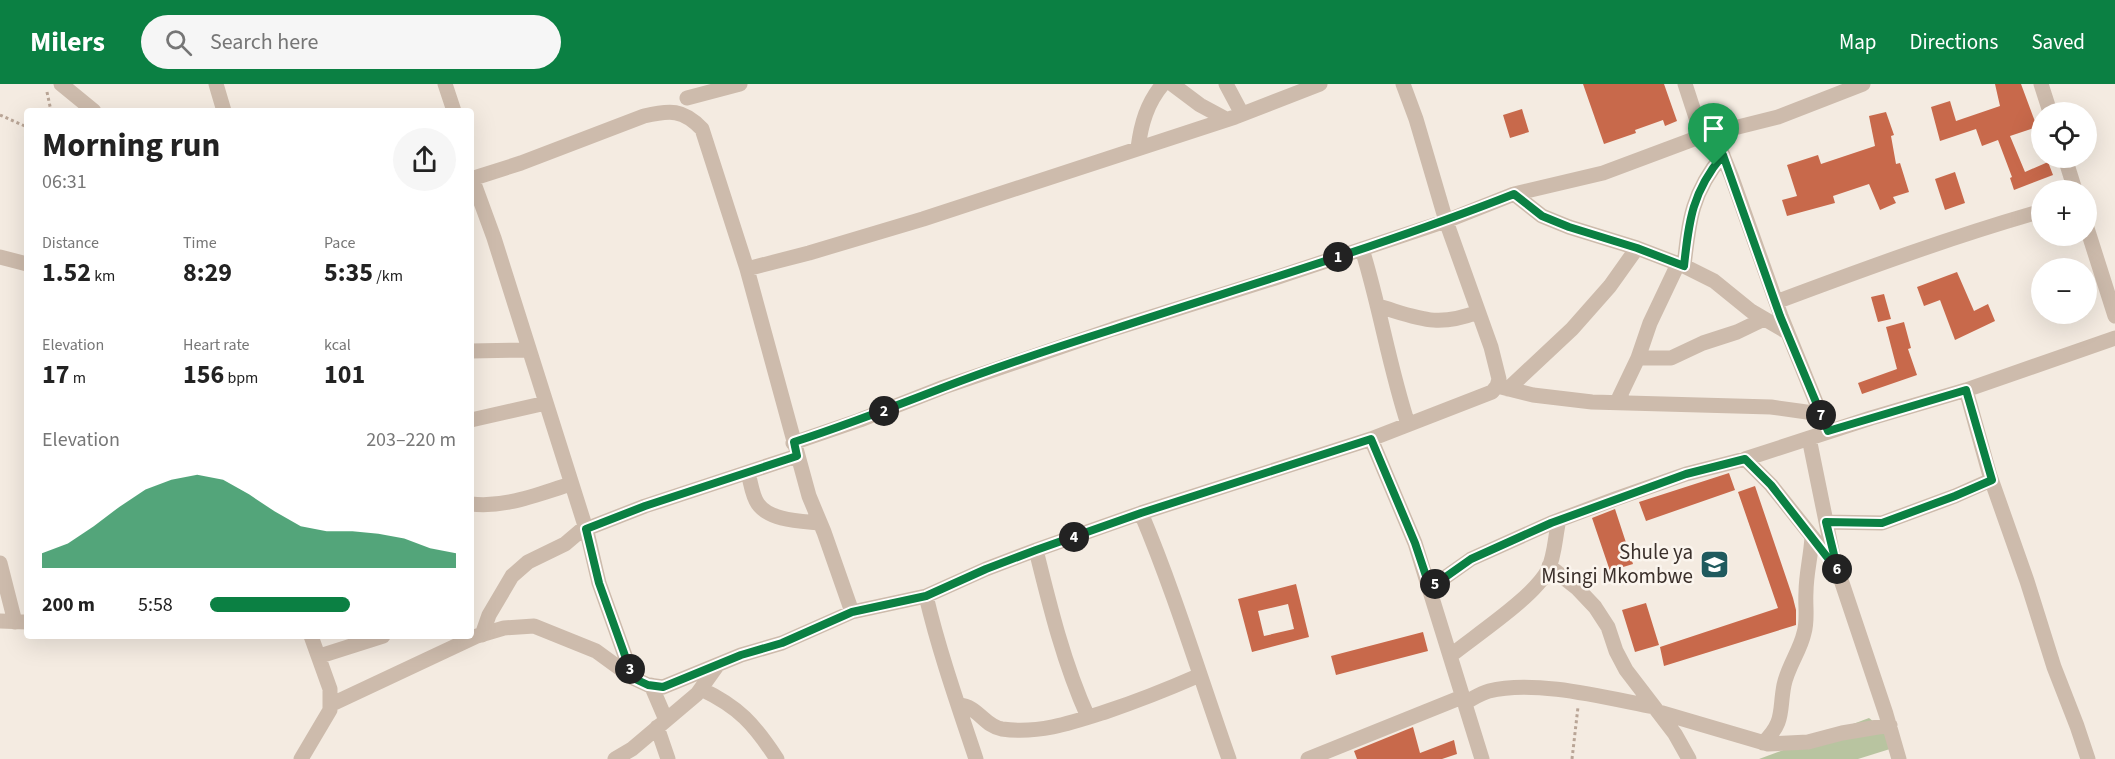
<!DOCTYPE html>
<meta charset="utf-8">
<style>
body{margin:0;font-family:"Source Sans 3",sans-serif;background:#f6f6f6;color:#222;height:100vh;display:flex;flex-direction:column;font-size:22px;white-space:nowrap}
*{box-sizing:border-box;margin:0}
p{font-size:20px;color:#767676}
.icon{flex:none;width:33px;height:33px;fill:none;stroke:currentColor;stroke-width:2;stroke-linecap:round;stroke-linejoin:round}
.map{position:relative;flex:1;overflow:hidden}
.panel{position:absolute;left:24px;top:24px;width:450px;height:531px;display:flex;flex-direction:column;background:#fff;border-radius:6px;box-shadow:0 6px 24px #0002}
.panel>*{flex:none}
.fabs{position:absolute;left:2031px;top:18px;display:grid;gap:12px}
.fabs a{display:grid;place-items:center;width:66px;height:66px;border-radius:50%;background:#fff;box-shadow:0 6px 24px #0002;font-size:30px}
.pin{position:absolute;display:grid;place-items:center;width:51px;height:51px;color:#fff;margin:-62px -26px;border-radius:50% 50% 50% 0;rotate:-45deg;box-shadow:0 0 6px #0007}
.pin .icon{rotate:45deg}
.km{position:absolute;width:30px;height:30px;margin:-15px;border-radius:50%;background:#222;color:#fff;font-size:16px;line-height:30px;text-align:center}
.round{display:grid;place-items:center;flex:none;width:63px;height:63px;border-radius:32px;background:#f6f6f6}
.summary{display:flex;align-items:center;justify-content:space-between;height:102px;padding:0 18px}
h1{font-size:33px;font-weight:700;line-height:45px}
.stats{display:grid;grid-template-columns:repeat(3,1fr);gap:9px;height:102px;padding:6px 18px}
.stats div{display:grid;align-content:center}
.stats b{font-size:26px;font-weight:700}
.stats small{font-size:16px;font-weight:400}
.stats p{font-size:16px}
.chart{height:168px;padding:12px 18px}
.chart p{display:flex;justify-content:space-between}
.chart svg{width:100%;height:108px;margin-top:6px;fill:#0b8043;opacity:.7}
ul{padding:0 18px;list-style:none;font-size:20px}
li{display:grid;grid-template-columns:96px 72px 1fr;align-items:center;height:45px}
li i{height:15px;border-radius:8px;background:#0b8043}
header{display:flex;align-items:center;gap:36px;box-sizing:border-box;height:84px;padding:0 30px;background:#0b8043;color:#fff}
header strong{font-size:28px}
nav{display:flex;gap:33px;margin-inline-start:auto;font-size:21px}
.search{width:420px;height:54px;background:#f6f6f6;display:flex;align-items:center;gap:15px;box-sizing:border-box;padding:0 21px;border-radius:33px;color:#767676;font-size:22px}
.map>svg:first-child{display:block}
.green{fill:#b8c4a0}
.building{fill:#c8694b;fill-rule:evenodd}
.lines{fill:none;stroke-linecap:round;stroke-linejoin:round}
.path{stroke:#b9a596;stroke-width:3;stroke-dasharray:3 3;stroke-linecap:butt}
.minor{stroke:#cdbbac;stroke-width:15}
.route-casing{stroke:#fff;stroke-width:12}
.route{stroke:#0b8043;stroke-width:8}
.labels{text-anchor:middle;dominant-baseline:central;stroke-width:5;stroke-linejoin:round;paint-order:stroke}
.poi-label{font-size:21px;fill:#3b302b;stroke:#fbf5ee;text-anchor:end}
</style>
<header>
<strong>Milers</strong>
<div class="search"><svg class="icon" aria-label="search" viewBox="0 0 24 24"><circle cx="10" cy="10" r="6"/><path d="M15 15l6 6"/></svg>Search here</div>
<nav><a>Map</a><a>Directions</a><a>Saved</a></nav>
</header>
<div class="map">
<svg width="2115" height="675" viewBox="0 0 2115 675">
<rect width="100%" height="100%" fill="#f4ebe1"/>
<path class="green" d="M1869,634L1887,648L1890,665L1858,675H1759Z"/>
<path class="building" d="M1583,0H1664L1677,37L1665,42L1663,36L1635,46L1636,49L1604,60Z
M1995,0H2021L2037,43L2010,52L2025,88L2048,78L2053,91L2014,106L2010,94L2012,93L1998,56L1982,62L1976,45L1940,57L1931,23L1950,17L1956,37L2000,22Z
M1522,25L1529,48L1510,54L1503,31Z
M1886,28L1894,51L1891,52L1896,80L1900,79L1909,108L1893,113L1896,119L1880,126L1869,100L1833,112L1835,119L1787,132L1782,116L1797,112L1787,81L1818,71L1821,80L1875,62L1869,32Z
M1955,88L1965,119L1945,126L1935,95Z
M1957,188L1974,227L1988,220L1995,237L1955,256L1940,216L1924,222L1917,203Z
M1884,210L1891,235L1878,238L1871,213Z
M1904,238L1911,264L1908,265L1917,291L1862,310L1858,299L1897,285L1886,243Z
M1729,389L1735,406L1646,437L1639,418Z
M1755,402L1793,514L1796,526V541L1664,582L1660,563L1778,524L1738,408Z
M1615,425L1633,480L1610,487L1592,434Z
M1296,500L1309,553L1252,568L1238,515ZM1288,520L1294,545L1264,552L1258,527Z
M1646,519L1659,561L1635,568L1622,526Z
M1423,548L1428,567L1336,591L1331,572Z
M1413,643L1420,669L1454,656L1457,670L1442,675H1357L1354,667Z"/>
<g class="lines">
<path class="path" d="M47,8L51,27
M0,31L27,43
M1572,675L1578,623"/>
<path class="minor" d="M61,0L94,27
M216,0L224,27
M445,0L454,27
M1172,0L1200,21L1226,35
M1226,0L1242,30
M1685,0L1702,52
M2041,0L2050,28
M687,14L740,0
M1714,49L1732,94L1781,232L1824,338
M1138,64C1141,40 1147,19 1163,0
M2065,74L2075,106
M472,94L494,154L587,448L599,499L633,594
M471,95L521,79L644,32C670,26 683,25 702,45L747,185L809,412L824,448L852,528
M1514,110L1542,132L1569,143L1637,164L1684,182L1714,197L1751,227L1787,248
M2086,141L2115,232
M1362,165C1380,223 1389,282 1408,340
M0,173L27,180
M1684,182C1689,136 1692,108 1723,71
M747,185L809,169L923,135L1235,33L1320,0
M1776,218C1864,185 1951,153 2042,127
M1378,222C1419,234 1436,244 1478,228
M471,267L529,266
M1638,274H1671L1703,259L1737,248L1764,235
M1497,302L1533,311L1592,318L1771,323L1821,330
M1508,305L1572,245L1610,202L1637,164
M1966,306L1990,392L2027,497L2054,583L2077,642L2088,675
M1617,318L1638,274L1650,239L1678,180
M471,336L546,319
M1809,354L1833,472L1886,630L1899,675
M1371,355L1415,459L1482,675
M793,359L860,336L944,303L1113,245L1275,194L1446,137L1514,110L1603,89L1702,52L1778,33L1863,0
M1745,375L1771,401L1818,460
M748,389C751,399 752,412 758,420C770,437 802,437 820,439
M471,420C506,424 538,410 571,400
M1141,429C1175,510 1200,593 1229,675
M1826,438L1882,439L1955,412L1991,396
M586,445L645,422L797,372
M1036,466C1050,523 1064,580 1088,633
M0,479L15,538
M1549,482L1577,504L1595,523L1608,543L1616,567L1626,586L1675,650L1689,675
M1430,504L1471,475L1551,439L1615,415L1686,390L1745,375L1871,334L1966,306L2115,254
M926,512C939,567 958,621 976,675
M0,537L27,538
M482,551L489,531L512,492L528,478L565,460L585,443
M320,572L383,552
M1450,572C1476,551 1534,513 1548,486C1555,471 1555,452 1559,436
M651,601L666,636
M701,605C739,623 754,640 777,675
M1464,619C1472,615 1481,609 1489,607C1535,595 1607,614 1654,623
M330,621L477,552L504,544L534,542L596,567L633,594L648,601L663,603L741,571L782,559L852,528L926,512L986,485L1036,466L1141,429L1371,355L1492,308L1497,302L1499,295L1491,263L1446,137L1416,35L1403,0
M959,621C978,622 984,642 1002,645C1039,650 1071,639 1105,628C1138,617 1168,605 1200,591
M1659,628L1768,660L1808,658L1842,649L1890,641
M657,643L668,675
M1763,659C1785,638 1779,627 1784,601C1788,582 1800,567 1804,549C1808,536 1805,522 1806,508C1806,490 1811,472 1812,453
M301,675L330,626V605L311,552
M615,675L632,665L697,610L717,582
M1308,675L1462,613"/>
</g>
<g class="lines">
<defs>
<path id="route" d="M1723,71L1780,232L1828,347L1966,306L1992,396L1955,412L1882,439L1826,438L1838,487L1771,401L1745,375L1686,390L1551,439L1471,475L1430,504L1415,459L1371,355L1141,429L1036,466L986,485L926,512L852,528L782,559L741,571L663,603L648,601L633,594L599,499L586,445L645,422L797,372L794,358C844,342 893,323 942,304C999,282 1057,263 1114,245C1248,201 1382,162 1514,110L1542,132L1569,143L1637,164L1684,182C1689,136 1692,108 1723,71Z"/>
</defs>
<use href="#route" class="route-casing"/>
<use href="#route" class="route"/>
</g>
<defs>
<symbol id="school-square" viewBox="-11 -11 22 22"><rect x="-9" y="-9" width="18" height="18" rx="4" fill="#1f5a5e" stroke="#fbf5ee"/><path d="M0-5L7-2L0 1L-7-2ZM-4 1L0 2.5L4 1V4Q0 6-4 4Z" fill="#fff"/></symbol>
</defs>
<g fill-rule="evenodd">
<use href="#school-square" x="1698" y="464" width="33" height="33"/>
</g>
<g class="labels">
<g class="poi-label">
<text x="1693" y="468">Shule ya<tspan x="1693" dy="24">Msingi Mkombwe</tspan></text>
</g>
</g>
</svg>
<div class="fabs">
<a><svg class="icon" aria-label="locate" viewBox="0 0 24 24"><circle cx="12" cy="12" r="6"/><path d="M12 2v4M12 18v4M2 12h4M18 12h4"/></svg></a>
<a>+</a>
<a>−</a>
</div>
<div class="pin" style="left:1714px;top:81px;background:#1e9e55"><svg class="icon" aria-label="arrive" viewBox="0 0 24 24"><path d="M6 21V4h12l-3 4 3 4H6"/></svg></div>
<b class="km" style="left:1338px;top:173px">1</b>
<b class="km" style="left:884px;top:327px">2</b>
<b class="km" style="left:630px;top:585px">3</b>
<b class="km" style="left:1074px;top:453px">4</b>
<b class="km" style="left:1435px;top:500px">5</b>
<b class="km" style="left:1837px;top:485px">6</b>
<b class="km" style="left:1821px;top:331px">7</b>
<section class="panel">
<div class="summary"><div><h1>Morning run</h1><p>06:31</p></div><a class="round"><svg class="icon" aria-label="share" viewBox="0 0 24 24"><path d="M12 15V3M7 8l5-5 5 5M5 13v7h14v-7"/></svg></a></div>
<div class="stats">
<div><p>Distance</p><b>1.52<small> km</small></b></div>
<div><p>Time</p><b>8:29</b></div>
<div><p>Pace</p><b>5:35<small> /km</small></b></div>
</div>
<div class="stats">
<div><p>Elevation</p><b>17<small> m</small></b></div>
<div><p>Heart rate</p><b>156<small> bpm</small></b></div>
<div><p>kcal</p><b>101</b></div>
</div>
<div class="chart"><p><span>Elevation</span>203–220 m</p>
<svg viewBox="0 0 160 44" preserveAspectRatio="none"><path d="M0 44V38L10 34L20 27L30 19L40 12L50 8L60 6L70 8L80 14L90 21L100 27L110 29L120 29L130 30L140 32L150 36L160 38V44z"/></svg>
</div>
<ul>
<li><b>200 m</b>5:58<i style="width:57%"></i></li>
</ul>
</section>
</div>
